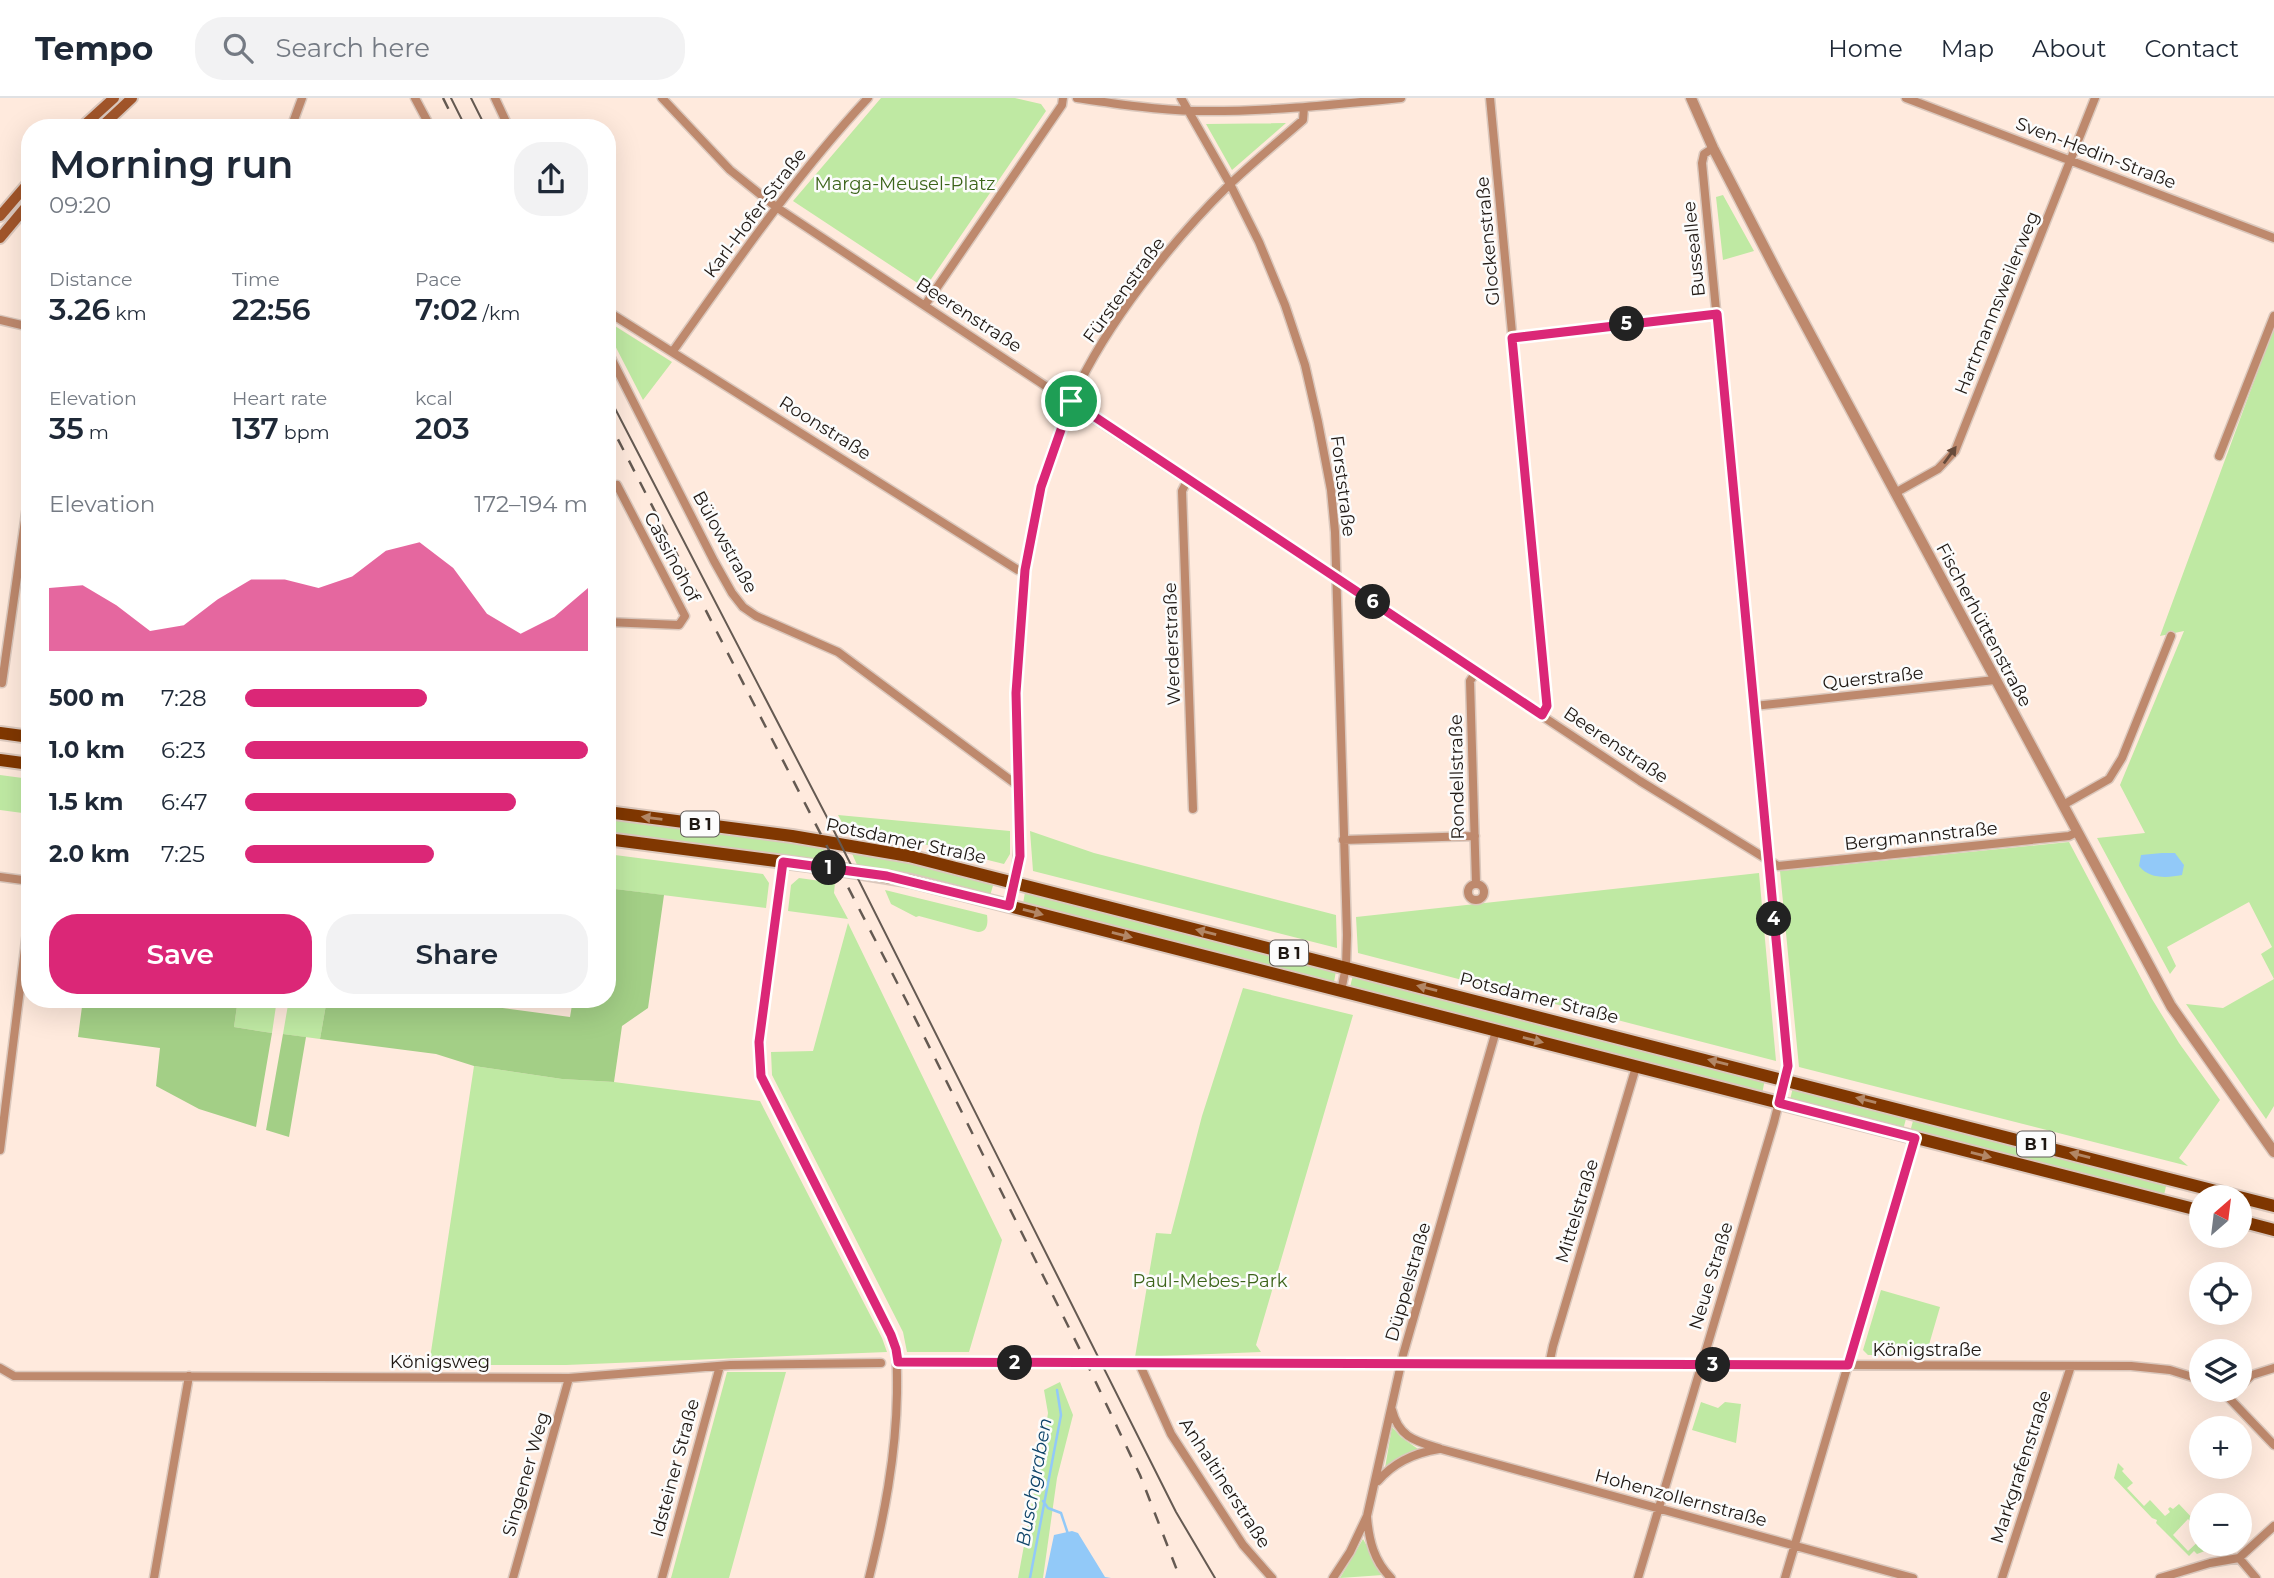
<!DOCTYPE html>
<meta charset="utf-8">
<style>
body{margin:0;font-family:Montserrat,sans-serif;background:#f2f2f3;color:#1f2937;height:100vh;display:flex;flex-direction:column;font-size:26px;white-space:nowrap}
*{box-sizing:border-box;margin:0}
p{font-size:23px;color:#747a83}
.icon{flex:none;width:38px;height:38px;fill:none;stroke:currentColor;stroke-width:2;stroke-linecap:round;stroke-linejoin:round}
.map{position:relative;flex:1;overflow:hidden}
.panel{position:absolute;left:21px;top:21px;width:595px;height:889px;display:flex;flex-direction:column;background:#fff;border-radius:28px;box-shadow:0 7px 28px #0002}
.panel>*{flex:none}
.needle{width:46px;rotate:28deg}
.tools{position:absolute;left:2189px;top:1087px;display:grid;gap:14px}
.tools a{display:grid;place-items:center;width:63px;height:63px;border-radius:50%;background:#fff;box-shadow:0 7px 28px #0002;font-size:35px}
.pin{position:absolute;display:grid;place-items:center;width:60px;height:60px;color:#fff;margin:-30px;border:4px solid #fff;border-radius:50%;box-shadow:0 2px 7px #0007}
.km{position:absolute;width:35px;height:35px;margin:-18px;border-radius:50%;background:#222;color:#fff;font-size:19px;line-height:35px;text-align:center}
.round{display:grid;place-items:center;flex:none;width:74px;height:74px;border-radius:28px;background:#f2f2f3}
.headline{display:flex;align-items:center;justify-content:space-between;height:119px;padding:0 28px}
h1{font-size:38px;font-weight:600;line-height:52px}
.metrics{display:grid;grid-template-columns:repeat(3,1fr);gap:10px;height:119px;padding:7px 28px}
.metrics div{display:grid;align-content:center}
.metrics b{font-size:30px;font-weight:600}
.metrics small{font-size:19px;font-weight:400}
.metrics p{font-size:19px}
.chart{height:196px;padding:14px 28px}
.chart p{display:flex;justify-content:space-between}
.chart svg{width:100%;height:126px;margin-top:7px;fill:#db2777;opacity:.7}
.cta{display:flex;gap:14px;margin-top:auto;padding:14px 28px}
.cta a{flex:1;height:80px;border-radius:28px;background:#db2777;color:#fff;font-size:28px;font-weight:600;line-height:80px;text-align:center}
.cta a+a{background:#f2f2f3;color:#1f2937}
ul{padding:0 28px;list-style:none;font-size:23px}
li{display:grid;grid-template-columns:112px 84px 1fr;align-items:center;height:52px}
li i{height:18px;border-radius:9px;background:#db2777}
header{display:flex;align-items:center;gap:42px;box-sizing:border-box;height:98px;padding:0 35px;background:#fff;border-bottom:2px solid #e0e1e3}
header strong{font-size:33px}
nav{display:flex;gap:38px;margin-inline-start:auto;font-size:24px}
.search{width:490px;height:63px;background:#f2f2f3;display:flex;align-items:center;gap:18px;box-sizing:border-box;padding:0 24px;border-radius:28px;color:#747a83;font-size:26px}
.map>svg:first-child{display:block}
.green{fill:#bfe9a3}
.forest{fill:#a3cf86}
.water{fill:#92c9f8}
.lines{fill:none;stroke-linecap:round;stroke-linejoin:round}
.stream{stroke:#92c9f8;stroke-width:2.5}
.minor-casing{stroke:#dbc8bd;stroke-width:11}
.tertiary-casing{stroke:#dbc8bd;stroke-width:13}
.secondary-casing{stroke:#dbc8bd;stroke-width:14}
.primary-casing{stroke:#dbc8bd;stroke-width:16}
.minor{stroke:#be896d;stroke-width:8}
.tertiary{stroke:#be896d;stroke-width:10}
.secondary{stroke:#a1552a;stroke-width:10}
.primary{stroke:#803701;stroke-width:12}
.tram{stroke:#655a52;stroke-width:2}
.rail{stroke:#655a52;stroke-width:2.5;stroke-dasharray:12 12;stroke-linecap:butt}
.oneway{fill:#674b3b}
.oneway2{fill:#b28665}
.route-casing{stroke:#fff;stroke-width:14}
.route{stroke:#db2777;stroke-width:9}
.labels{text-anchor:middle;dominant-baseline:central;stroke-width:5;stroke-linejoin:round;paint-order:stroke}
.shield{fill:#fcfcfc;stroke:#615c59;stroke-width:2}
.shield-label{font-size:16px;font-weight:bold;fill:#1f1813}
.street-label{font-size:18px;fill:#1f1813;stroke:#fcfcfc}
.park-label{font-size:18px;fill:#3c641a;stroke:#fcfcfc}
.water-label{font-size:19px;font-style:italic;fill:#10456a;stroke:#fcfcfc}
</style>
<header>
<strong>Tempo</strong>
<div class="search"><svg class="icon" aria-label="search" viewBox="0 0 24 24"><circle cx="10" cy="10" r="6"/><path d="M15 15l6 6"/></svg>Search here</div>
<nav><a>Home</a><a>Map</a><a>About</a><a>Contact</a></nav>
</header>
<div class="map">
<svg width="2274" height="1480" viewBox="0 0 2274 1480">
<rect width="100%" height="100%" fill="#ffeadd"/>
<path class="green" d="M881,0H1015L1041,6L1046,13L925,190L793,103Z
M1286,25L1232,72L1206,26Z
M1723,97L1754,153L1723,162L1716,99Z
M607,223L672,264L643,302L607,232Z
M2274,229V1008L2266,1021L2186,906L2223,910L2274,881L2261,856L2272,849L2249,804L2167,849L2176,868L2170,876L2097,740L2145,735L2120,687L2184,533L2160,538Z
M0,677L30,681V716L0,712Z
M838,717L1010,733V756L1004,766L895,739L845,730Z
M607,719L822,747L831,766L607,736Z
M1030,733L1094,755L1336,817L1337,850L1033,773Z
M2069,744L2152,901L2179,945L2220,1002L2179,1060L2188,1068L1799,969L1780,773Z
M850,751L900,760L994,784L990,798L858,769Z
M607,756L763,776L769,785L766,810L607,790Z
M1759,775L1776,963L1358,855L1356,819Z
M799,780L835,785L834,795L848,821L788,813L791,787Z
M885,792L987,817C988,824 988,834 978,834L919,818L916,819L891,806Z
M1025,794L1336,873L1334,884L1023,806Z
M848,825L1002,1142L969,1254H907L903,1234L772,977L771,954L813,953Z
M1353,877L1765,981L1762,996L1352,891L1350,889Z
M1243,890L1353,917L1256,1247L1261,1254L1135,1259L1156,1135L1171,1136L1202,1018Z
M238,901H277L272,935L234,929Z
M289,901H327L320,941L283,936Z
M474,968L562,981L614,984L760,1003L882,1240L887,1254L566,1267H429Z
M1793,989L1907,1017L1903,1032L1790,1002Z
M1914,1019L2167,1084L2164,1097L1910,1034Z
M1881,1192L1940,1209L1926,1257H1868L1863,1252Z
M727,1274H786L729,1480H671Z
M1060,1284L1073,1317L1057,1380L1043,1480H1018L1045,1334L1048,1315L1044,1292Z
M1701,1304L1718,1310L1725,1304L1741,1306L1736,1345L1692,1332Z
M1392,1329L1401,1339L1418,1351L1401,1358L1385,1370Z
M2118,1365L2124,1371L2122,1373L2133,1385L2127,1390L2144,1408L2150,1402L2165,1418L2170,1414L2168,1411L2170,1409L2173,1411L2179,1406L2196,1424L2193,1426L2188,1421L2173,1437L2188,1453L2201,1441L2202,1446H2208L2210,1451L2197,1456L2194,1453L2189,1458L2156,1425L2157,1422L2152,1420L2114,1380Z
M1363,1441L1383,1477L1340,1480Z"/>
<path class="forest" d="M607,790L664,797L648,910L622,928L614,984L562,981L474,968L436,956L320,941L327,901H436L570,919L573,901H607Z
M83,901H238L234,929L272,935L256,1029L199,1011L156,988L160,950L78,939Z
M283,936L306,939L289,1039L266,1032Z"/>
<path class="water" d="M2162,755H2175L2184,767L2182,777C2167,780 2149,781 2139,768L2141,757Z
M1072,1433L1078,1435L1105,1479L1111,1480H1045L1054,1437Z"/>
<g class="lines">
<path class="stream" d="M1043,1403L1048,1410L1061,1415L1068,1436
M1030,1480L1061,1317L1057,1292"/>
<defs>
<path id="minor" d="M415,0L431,30
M495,0L509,30
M662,0L730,72L776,109L1640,683L1778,768L2069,738L2077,734
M1077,0C1117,6 1156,12 1196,13C1264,14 1332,7 1401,0
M1181,0L1230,86L1259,144L1285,207L1305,267L1318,324L1331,392L1335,434L1347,837L1346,869L1341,893
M1490,0L1547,608L1542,617
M1906,0L2274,140
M291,30L302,0
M925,207L1062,7L1063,0
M607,213L1018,472L1025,473
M0,222L30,229
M1512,240L1717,216
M607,252L714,463L732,495L743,509L756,518L838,554L1017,687
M673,253C735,166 795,78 868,0
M2219,358L2274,218
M1188,381L1182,393L1193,711
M607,392L617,387L685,518L679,527L607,524
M1895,395L1938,371L1955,353L2095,0
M2,585L30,387
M1754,608L1995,582
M2063,707L2109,681L2122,660L2171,538
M1343,742L1475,738
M783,764L759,944L761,978L891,1237C898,1257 897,1274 897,1295C896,1358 884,1419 869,1480
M0,779L30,783
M1476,785L1470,583L1476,574
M1468 794a8 8 0 1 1 16 0a8 8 0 1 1-16 0Z
M1009,808C1029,736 1013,660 1016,587C1021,488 1032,388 1074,297C1106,226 1172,143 1228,88C1252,65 1278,44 1303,22L1304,10
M0,1052L30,810
M898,1264L2131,1268L2170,1272L2202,1282
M1139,1265L1171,1336L1243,1447L1272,1480
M1549,1267L1553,1248L1636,969
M0,1270L14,1278L569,1280L730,1267L881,1265
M2240,1288L2252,1277L2274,1270
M2218,1292L2229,1300L2274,1347
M1392,1312C1399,1340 1416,1343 1441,1351L1913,1480
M1378,1383C1394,1364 1414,1355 1439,1351
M1367,1419C1369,1443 1374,1463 1391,1480
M2239,1460L2256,1480
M154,1480L189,1278
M513,1480L569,1280
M662,1480L720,1268
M1333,1480L1350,1454L1367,1418L1403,1257L1496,933
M1638,1480L1774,1024L1788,968L1702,65L1704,56L1713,50
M1785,1480L1915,1040
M2002,1480L2071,1268
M2160,1480L2210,1465L2239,1460L2274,1428"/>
<path id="tertiary" d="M1691,0L1713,50L1778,176L2171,908L2274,1054"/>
<path id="secondary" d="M81,30L114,0
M100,30L132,0
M0,118L30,83
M0,140L30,104"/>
<path id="primary" d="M0,635L30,639
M0,662L30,666
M607,714L792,738L909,758L2274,1108
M607,741L838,771L911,783L2202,1113
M2240,1123L2274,1132"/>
</defs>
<use href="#minor" class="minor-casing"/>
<use href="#tertiary" class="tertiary-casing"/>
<use href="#secondary" class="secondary-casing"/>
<use href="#primary" class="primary-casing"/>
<use href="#minor" class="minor"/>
<use href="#tertiary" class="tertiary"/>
<use href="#secondary" class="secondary"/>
<use href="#primary" class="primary"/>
<path class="tram" d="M451,0L466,30
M471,0L486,30
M607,295L832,729L1176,1414L1215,1480"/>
<path class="rail" d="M443,0L458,30
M607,320L907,904L1090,1272L1140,1377L1180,1480"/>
</g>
<defs><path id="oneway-solid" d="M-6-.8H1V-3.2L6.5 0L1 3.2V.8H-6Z" transform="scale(1.75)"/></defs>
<use class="oneway" href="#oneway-solid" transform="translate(1950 357) rotate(-54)"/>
<g class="oneway2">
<use href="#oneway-solid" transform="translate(652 720) rotate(-173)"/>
<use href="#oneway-solid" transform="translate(1033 814) rotate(15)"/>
<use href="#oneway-solid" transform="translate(1206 834) rotate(-166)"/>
<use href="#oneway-solid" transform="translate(1122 837) rotate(14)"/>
<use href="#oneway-solid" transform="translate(1427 890) rotate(-166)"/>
<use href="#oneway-solid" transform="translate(1533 942) rotate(14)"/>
<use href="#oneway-solid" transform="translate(1718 964) rotate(-166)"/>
<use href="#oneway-solid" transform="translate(1866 1002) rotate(-166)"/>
<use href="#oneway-solid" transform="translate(1981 1057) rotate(14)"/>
<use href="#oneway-solid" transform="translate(2080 1057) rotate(-166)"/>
</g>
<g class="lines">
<defs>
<path id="route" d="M1717,216L1788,968L1779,1005L1915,1040L1848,1267L898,1264L896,1251L891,1237L761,978L759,944L783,764L887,778L1009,808L1020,758L1016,595L1025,472L1041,389L1071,303L1542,617L1547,608L1512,240Z"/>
</defs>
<use href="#route" class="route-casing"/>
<use href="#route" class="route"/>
</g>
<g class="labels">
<g class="shield">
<rect x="681" y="713.5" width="38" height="25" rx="5"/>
<rect x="1270" y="842.5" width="38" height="25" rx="5"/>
<rect x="2017" y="1033.5" width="38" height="25" rx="5"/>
</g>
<g class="shield-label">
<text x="700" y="726">B 1</text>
<text x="1289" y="855">B 1</text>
<text x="2036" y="1046">B 1</text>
</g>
<g class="street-label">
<text transform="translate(2096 55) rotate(21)">Sven-Hedin-Straße</text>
<text transform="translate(755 115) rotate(-53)">Karl-Hofer-Straße</text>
<text transform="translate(1488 143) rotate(-95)">Glockenstraße</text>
<text transform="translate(1694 151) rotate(-96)">Busseallee</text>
<text transform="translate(1124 192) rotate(-54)">Fürstenstraße</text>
<text transform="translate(1997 205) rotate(-68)">Hartmannsweilerweg</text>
<text transform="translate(969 217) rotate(33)">Beerenstraße</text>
<text transform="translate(825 330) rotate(32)">Roonstraße</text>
<text transform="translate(1343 388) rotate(83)">Forststraße</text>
<text transform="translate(725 444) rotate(61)">Bülowstraße</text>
<text transform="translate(672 459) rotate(62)">Cassinohof</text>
<text transform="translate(1984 527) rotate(62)">Fischerhüttenstraße</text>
<text transform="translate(1172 546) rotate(-92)">Werderstraße</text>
<text transform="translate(1873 580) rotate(-6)">Querstraße</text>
<text transform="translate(1616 647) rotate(34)">Beerenstraße</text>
<text transform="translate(1457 679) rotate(-91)">Rondellstraße</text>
<text transform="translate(1921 738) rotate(-6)">Bergmannstraße</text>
<text transform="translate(906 743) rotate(12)">Potsdamer Straße</text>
<text transform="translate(1539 900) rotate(14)">Potsdamer Straße</text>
<text transform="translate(1577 1113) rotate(-73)">Mittelstraße</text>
<text transform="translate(1711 1178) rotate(-73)">Neue Straße</text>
<text transform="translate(1408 1184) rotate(-74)">Düppelstraße</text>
<text x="1927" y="1252">Königstraße</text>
<text x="440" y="1264">Königsweg</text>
<text transform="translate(2021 1369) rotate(-72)">Markgrafenstraße</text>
<text transform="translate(675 1370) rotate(-75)">Idsteiner Straße</text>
<text transform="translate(526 1376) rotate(-74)">Singener Weg</text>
<text transform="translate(1225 1385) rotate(57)">Anhaltinerstraße</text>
<text transform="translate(1681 1400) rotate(15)">Hohenzollernstraße</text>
</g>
<g class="park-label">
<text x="905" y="86">Marga-Meusel-Platz</text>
<text x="1210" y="1183">Paul-Mebes-Park</text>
</g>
<g class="water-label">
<text transform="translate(1034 1384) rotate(-80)">Buschgraben</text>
</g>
</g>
</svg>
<div class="tools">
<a><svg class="needle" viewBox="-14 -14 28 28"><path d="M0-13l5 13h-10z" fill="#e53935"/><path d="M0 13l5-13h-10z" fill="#747a83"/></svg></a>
<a><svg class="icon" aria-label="locate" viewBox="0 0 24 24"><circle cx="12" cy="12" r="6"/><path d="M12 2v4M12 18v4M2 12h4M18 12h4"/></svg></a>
<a><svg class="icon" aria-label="layers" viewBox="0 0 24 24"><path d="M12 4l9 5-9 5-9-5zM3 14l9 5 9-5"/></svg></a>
<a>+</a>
<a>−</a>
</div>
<div class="pin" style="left:1071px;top:303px;background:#1e9e55"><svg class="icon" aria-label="arrive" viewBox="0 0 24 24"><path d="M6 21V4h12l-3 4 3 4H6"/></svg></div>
<b class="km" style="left:829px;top:770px">1</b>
<b class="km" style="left:1015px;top:1265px">2</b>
<b class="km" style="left:1713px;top:1267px">3</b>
<b class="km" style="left:1774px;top:821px">4</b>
<b class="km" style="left:1627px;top:226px">5</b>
<b class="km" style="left:1373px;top:504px">6</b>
<section class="panel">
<div class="headline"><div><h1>Morning run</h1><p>09:20</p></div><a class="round"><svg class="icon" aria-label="share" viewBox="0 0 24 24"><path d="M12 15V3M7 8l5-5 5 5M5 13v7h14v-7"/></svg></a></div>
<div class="metrics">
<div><p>Distance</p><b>3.26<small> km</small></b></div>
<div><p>Time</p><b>22:56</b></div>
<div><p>Pace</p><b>7:02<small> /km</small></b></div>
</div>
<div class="metrics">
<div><p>Elevation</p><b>35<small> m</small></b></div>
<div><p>Heart rate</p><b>137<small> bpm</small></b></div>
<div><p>kcal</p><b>203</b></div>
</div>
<div class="chart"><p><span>Elevation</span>172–194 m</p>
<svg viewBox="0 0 160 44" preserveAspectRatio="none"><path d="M0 44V22L10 21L20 28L30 37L40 35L50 26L60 19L70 19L80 22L90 18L100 9L110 6L120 15L130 31L140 38L150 32L160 22V44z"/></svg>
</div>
<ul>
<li><b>500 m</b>7:28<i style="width:53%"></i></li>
<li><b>1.0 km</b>6:23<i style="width:100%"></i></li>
<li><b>1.5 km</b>6:47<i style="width:79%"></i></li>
<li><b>2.0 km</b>7:25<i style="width:55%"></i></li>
</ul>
<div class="cta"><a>Save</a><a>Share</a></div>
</section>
</div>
